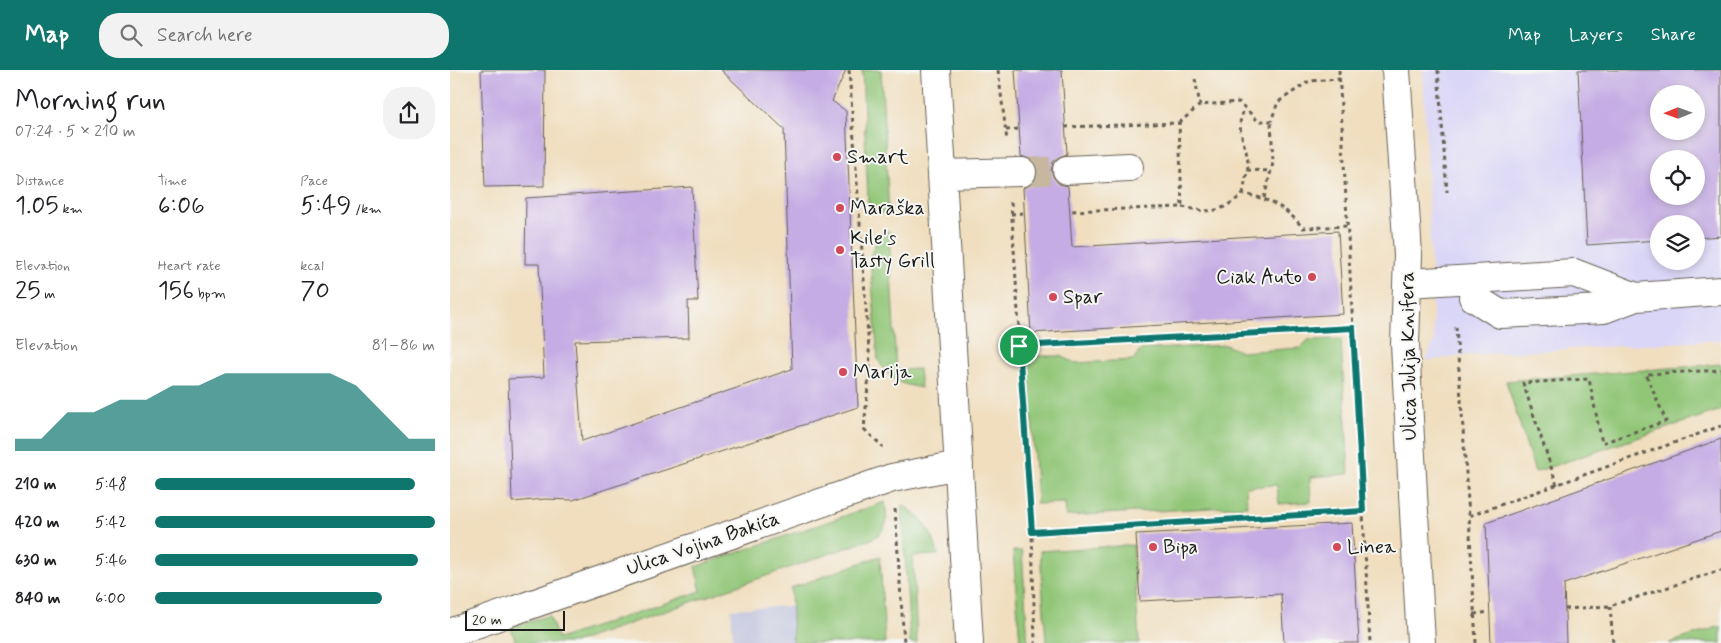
<!DOCTYPE html>
<meta charset="utf-8">
<style>
body{margin:0;font-family:Mynerve,sans-serif;background:#f2f2f2;color:#202124;height:100vh;display:flex;flex-direction:column;font-size:19px;white-space:nowrap}
*{box-sizing:border-box;margin:0}
p{font-size:16px;color:#757577}
.icon{flex:none;width:28px;height:28px;fill:none;stroke:currentColor;stroke-width:2;stroke-linecap:round;stroke-linejoin:round}
.map{position:relative;flex:1;overflow:hidden}
.panel{display:flex;flex-direction:column;background:#fff;width:450px}
.panel>*{flex:none}
.needle{width:32px;rotate:269deg}
.fabs{position:absolute;left:1200px;top:15px;display:grid;gap:10px}
.fabs a{display:grid;place-items:center;width:55px;height:55px;border-radius:50%;background:#fff;box-shadow:0 2px 8px #0003;font-size:25px}
.scale{position:absolute;left:15px;bottom:12px;width:100px;box-sizing:border-box;padding-left:5px;border:2px solid #1c1c1c;border-top:0;font-size:14px;line-height:18px;white-space:nowrap;color:#1c1c1c;-webkit-text-stroke:4px #f6f6f2;paint-order:stroke}
.pin{position:absolute;display:grid;place-items:center;width:42px;height:42px;color:#fff;margin:-21px;border:2px solid #fff;border-radius:50%;box-shadow:0 1px 5px #0007}
.round{display:grid;place-items:center;flex:none;width:52px;height:52px;border-radius:20px;background:#f2f2f2}
.head{display:flex;align-items:center;justify-content:space-between;height:85px;padding:0 15px}
h1{font-size:28px;font-weight:600;line-height:38px}
.figures{display:grid;grid-template-columns:repeat(3,1fr);gap:8px;height:85px;padding:5px 15px}
.figures div{display:grid;align-content:center}
.figures b{font-size:25px;font-weight:600}
.figures small{font-size:14px;font-weight:400}
.figures p{font-size:14px}
.chart{height:140px;padding:10px 15px}
.chart p{display:flex;justify-content:space-between}
.chart svg{width:100%;height:90px;margin-top:5px;fill:#0f766e;opacity:.7}
ul{padding:0 15px;list-style:none;font-size:16px}
li{display:grid;grid-template-columns:80px 60px 1fr;align-items:center;height:38px}
li i{height:12px;border-radius:6px;background:#0f766e}
header{display:flex;align-items:center;gap:30px;box-sizing:border-box;height:70px;padding:0 25px;background:#0f766e;color:#fff}
header strong{font-size:24px}
nav{display:flex;gap:28px;margin-inline-start:auto;font-size:18px}
.search{width:350px;height:45px;background:#f2f2f2;display:flex;align-items:center;gap:12px;box-sizing:border-box;padding:0 18px;border-radius:20px;color:#757577;font-size:19px}
main{display:flex;flex:1;min-height:0}
.map>svg:first-child{display:block}
.built{fill:#dad6f7;fill-rule:evenodd}
.industrial{fill:#c0c2dd}
.green{fill:#91c677;stroke:#56714a}
.building{fill:#c5ace4;fill-rule:evenodd}
.lines{fill:none;stroke-linecap:round;stroke-linejoin:round}
.minor-tunnel{stroke:#c6b79e;stroke-width:28;stroke-dasharray:28 14;stroke-linecap:butt}
.minor-casing{stroke:#666055;stroke-width:30}
.path{stroke:#666055;stroke-width:3;stroke-dasharray:4 4;stroke-linecap:butt}
.minor{stroke:#fff;stroke-width:28}
.route-casing{stroke:#fff;stroke-width:10}
.route{stroke:#0f766e;stroke-width:6}
.poi-dot{fill:#d1495b;stroke:#f6f6f2;stroke-width:2}
.labels{text-anchor:middle;dominant-baseline:central;stroke-width:4;stroke-linejoin:round;paint-order:stroke}
.poi-label{font-size:20px;fill:#1c1c1c;stroke:#f6f6f2;text-anchor:start}
.street-label{font-size:20px;fill:#1c1c1c;stroke:#f6f6f2}
</style>
<header>
<strong>Map</strong>
<div class="search"><svg class="icon" aria-label="search" viewBox="0 0 24 24"><circle cx="10" cy="10" r="6"/><path d="M15 15l6 6"/></svg>Search here</div>
<nav><a>Map</a><a>Layers</a><a>Share</a></nav>
</header>
<main>
<section class="panel">
<div class="head"><div><h1>Morning run</h1><p>07:24 · 5 × 210 m</p></div><a class="round"><svg class="icon" aria-label="share" viewBox="0 0 24 24"><path d="M12 15V3M7 8l5-5 5 5M5 13v7h14v-7"/></svg></a></div>
<div class="figures">
<div><p>Distance</p><b>1.05<small> km</small></b></div>
<div><p>Time</p><b>6:06</b></div>
<div><p>Pace</p><b>5:49<small> /km</small></b></div>
</div>
<div class="figures">
<div><p>Elevation</p><b>25<small> m</small></b></div>
<div><p>Heart rate</p><b>156<small> bpm</small></b></div>
<div><p>kcal</p><b>70</b></div>
</div>
<div class="chart"><p><span>Elevation</span>81–86 m</p>
<svg viewBox="0 0 160 44" preserveAspectRatio="none"><path d="M0 44V38L10 38L20 25L30 25L40 19L50 19L60 12L70 12L80 6L90 6L100 6L110 6L120 6L130 12L140 25L150 38L160 38V44z"/></svg>
</div>
<ul>
<li><b>210 m</b>5:48<i style="width:93%"></i></li>
<li><b>420 m</b>5:42<i style="width:100%"></i></li>
<li><b>630 m</b>5:46<i style="width:94%"></i></li>
<li><b>840 m</b>6:00<i style="width:81%"></i></li>
</ul>
</section>
<div class="map">
<svg width="1271" height="573" viewBox="0 0 1271 573">
<rect width="100%" height="100%" fill="#f6f6f2"/>
<filter id="ink" filterUnits="userSpaceOnUse"><feTurbulence type="fractalNoise" baseFrequency=".02" numOctaves="2"/><feDisplacementMap in="SourceGraphic" scale="10" xChannelSelector="R" yChannelSelector="G"/><feConvolveMatrix kernelMatrix="1 2 1 2 8 2 1 2 1" color-interpolation-filters="sRGB"/></filter>
<filter id="wash" filterUnits="userSpaceOnUse"><feTurbulence type="fractalNoise" baseFrequency=".0096" numOctaves="4" result="noise"/><feDisplacementMap in="SourceGraphic" scale="20" xChannelSelector="R" yChannelSelector="G"/><feGaussianBlur stdDeviation="1.12" result="paint"/><feColorMatrix in="noise" values="0 0 0 0 0 0 0 0 0 0 0 0 0 0 0 0 0 1.4 0 .05"/><feComposite in="paint" operator="in"/></filter>
<g filter="url(#wash)">
<rect width="100%" height="100%" fill="#f0debe"/>
<path class="built" d="M973,0H1271V270L1016,285L976,291L984,271ZM1209,24H1246V61H1209ZM1209,89H1246V126H1209ZM1209,154H1246V191H1209Z"/>
<path class="industrial" d="M341,536L343,573H283L281,539Z"/>
<path class="green" d="M412,0H431L439,143C428,144 422,141 418,131Z
M439,161L446,300L469,299L471,318C447,313 441,311 428,290L420,186L429,165Z
M891,269L899,404L860,407L861,432L829,434L827,415L796,417L797,436L616,446L615,433L587,434L578,286H611L625,293L683,290L691,280L776,275L791,282L850,278L858,270Z
M1271,294V340L1085,402L1056,311Z
M435,432C437,451 440,458 422,469L124,573H66L61,558L99,545L108,569L251,521L245,497Z
M452,435C473,446 483,462 488,485L463,486L467,573H460Z
M683,475L689,573H596L590,481Z
M563,481H572L578,573H570Z
M430,486L435,573H343L341,518Z
M1271,556V573H1219Z"/>
<g id="blocks">
<path class="building" d="M31,0H95L94,116L35,117Z
M271,0H396L382,31L396,41L408,337L123,430L95,429L62,432L58,309L94,307L89,194H75L76,128L242,117L248,231H238L239,268L125,271L132,371L342,299L334,59Z
M565,0H612L617,84L609,87L603,92L601,101L604,108L609,114L618,116L622,177L888,161L893,244L581,263L573,118L581,115L585,110L588,101L585,93L580,89L571,86Z
M1128,0H1271V166L1246,168V154H1209V170L1137,175ZM1209,24H1246V61H1209ZM1209,89H1246V126H1209Z
M1271,369V461L1114,514L1116,573H1041L1036,453Z
M902,453L909,573H834L831,524L690,531L686,464Z"/>
</g>
</g>
<g filter="url(#ink)">
<use href="#blocks" fill-opacity="0" stroke="#666055" stroke-width="1"/>
<g class="lines">
<path class="minor-tunnel" d="M572,102L617,100"/>
<defs>
<path id="minor" d="M486,0L519,573
M946,0L958,185L955,274L971,573
M617,100L679,97
M492,104L572,102
M958,213L1124,203L1186,227
M1023,227L1050,244L1154,239L1186,227L1271,221
M0,563L442,408L509,395"/>
</defs>
<use href="#minor" class="minor-casing"/>
<path class="path" d="M399,0L420,294L414,359L433,377
M548,0L557,71
M889,0L920,573
M988,0L997,122
M745,9L750,35
M729,53L750,35L789,32L808,51H821L828,32L859,11L890,9
M615,57L729,53L732,137L620,141
M556,60L569,59
M797,100L820,101
M793,124C794,114 798,103 798,93C797,74 783,57 795,39
M814,128L823,93L821,51
M561,132L582,462L585,573
M732,137C762,143 768,144 793,124C818,128 837,138 853,158L898,156
M561,144L574,143
M1006,257L1019,446
M569,275L903,258
M1107,415L1073,313L1139,309L1152,373L1216,351L1196,304L1271,300
M445,439L454,573
M582,462L913,441
M1160,536L1163,573
M1115,539L1160,536L1271,500
M1024,544L1040,542
M1026,573L1019,446L1271,356"/>
<use href="#minor" class="minor"/>
</g>
</g>
<g class="lines" filter="url(#ink)">
<defs>
<path id="route" d="M903,258L913,441L582,462L569,276Z"/>
</defs>
<use href="#route" class="route-casing"/>
<use href="#route" class="route"/>
</g>
<g class="poi-dot">
<circle cx="387" cy="87" r="5"/>
<circle cx="390" cy="138" r="5"/>
<circle cx="390" cy="180" r="5"/>
<circle cx="862" cy="207" r="5"/>
<circle cx="603" cy="227" r="5"/>
<circle cx="393" cy="302" r="5"/>
<circle cx="703" cy="477" r="5"/>
<circle cx="887" cy="477" r="5"/>
</g>
<g class="labels">
<g class="poi-label">
<text x="397" y="87">Smart</text>
<text x="400" y="138">Maraška</text>
<text x="400" y="168">Kile's<tspan x="400" dy="23">Tasty Grill</tspan></text>
<text x="852" y="207" text-anchor="end">Ciak Auto</text>
<text x="613" y="227">Spar</text>
<text x="403" y="302">Marija</text>
<text x="713" y="477">Bipa</text>
<text x="897" y="477">Linea</text>
</g>
<g class="street-label">
<text transform="translate(959 286) rotate(-91)">Ulica Julija Knifera</text>
<text transform="translate(253 474) rotate(-19)">Ulica Vojina Bakića</text>
</g>
</g>
</svg>
<div class="fabs">
<a><svg class="needle" viewBox="-14 -14 28 28"><path d="M0-13l5 13h-10z" fill="#e53935"/><path d="M0 13l5-13h-10z" fill="#757577"/></svg></a>
<a><svg class="icon" aria-label="locate" viewBox="0 0 24 24"><circle cx="12" cy="12" r="6"/><path d="M12 2v4M12 18v4M2 12h4M18 12h4"/></svg></a>
<a><svg class="icon" aria-label="layers" viewBox="0 0 24 24"><path d="M12 4l9 5-9 5-9-5zM3 14l9 5 9-5"/></svg></a>
</div>
<div class="scale">20 m</div>
<div class="pin" style="left:569px;top:276px;background:#1e9e55"><svg class="icon" aria-label="arrive" viewBox="0 0 24 24"><path d="M6 21V4h12l-3 4 3 4H6"/></svg></div>
</div>
</main>
